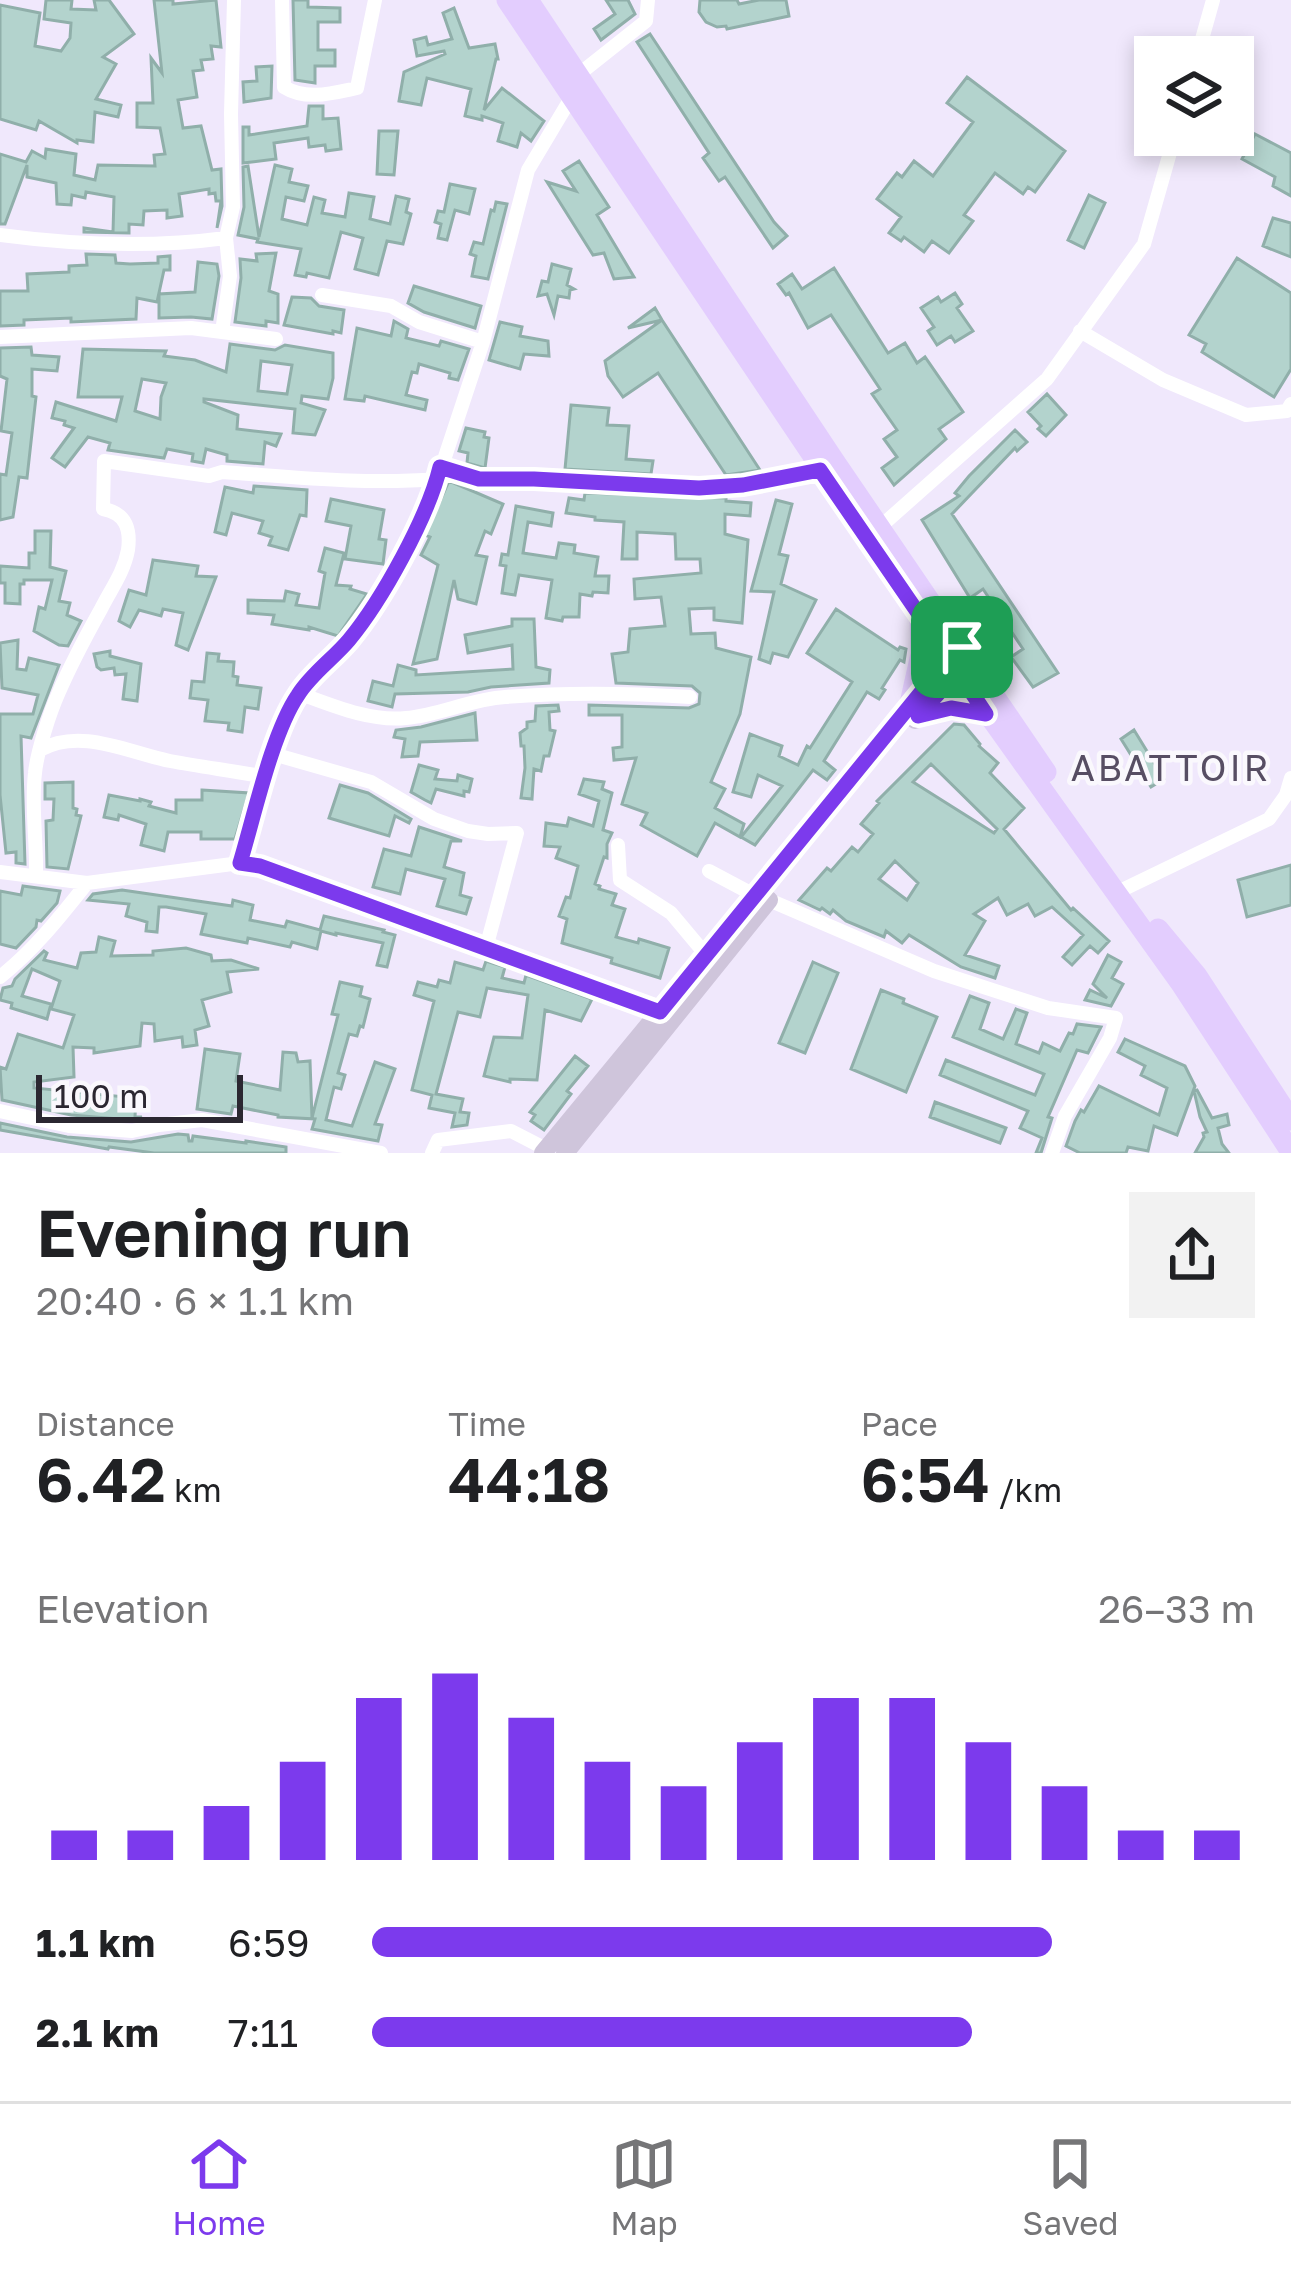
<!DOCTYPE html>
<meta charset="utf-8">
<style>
body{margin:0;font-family:"Golos Text",sans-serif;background:#f2f2f2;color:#202124;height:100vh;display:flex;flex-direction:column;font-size:45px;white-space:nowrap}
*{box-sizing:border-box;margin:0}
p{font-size:39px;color:#757577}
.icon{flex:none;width:66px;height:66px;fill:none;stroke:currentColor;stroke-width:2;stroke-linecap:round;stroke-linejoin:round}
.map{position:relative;height:1153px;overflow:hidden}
.sheet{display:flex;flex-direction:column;background:#fff;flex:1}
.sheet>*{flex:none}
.buttons{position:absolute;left:1134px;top:36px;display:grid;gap:24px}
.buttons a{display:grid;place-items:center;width:120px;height:120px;border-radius:0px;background:#fff;box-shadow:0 6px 18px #0003;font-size:60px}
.scale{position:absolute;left:36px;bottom:30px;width:207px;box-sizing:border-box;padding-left:12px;border:6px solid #2b2731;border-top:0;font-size:33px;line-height:42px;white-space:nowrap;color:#2b2731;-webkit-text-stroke:9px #faf8fd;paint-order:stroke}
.pin{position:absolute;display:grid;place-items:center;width:102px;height:102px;color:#fff;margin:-51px;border-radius:24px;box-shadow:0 6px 18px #0006}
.round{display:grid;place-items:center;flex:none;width:126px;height:126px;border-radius:0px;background:#f2f2f2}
.summary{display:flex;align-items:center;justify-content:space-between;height:204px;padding:0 36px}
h1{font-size:66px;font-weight:600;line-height:90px}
.metrics{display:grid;grid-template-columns:repeat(3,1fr);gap:18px;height:204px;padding:12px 36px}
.metrics div{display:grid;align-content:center}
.metrics b{font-size:60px;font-weight:600}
.metrics small{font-size:33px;font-weight:400}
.metrics p{font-size:33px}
.chart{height:336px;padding:24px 36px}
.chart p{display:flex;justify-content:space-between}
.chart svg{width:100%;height:216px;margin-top:12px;stroke:#7c3aed;stroke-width:6}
ul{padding:0 36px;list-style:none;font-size:39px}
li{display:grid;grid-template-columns:192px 144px 1fr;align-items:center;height:90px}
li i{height:30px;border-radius:15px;background:#7c3aed}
.tab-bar{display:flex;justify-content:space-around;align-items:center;height:168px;border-top:3px solid #e0e0e0;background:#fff;font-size:33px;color:#757577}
.tab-bar a{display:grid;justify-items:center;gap:6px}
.tab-bar .active{color:#7c3aed}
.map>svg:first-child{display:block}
.building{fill:#b3d3cd;stroke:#90afaa;stroke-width:3;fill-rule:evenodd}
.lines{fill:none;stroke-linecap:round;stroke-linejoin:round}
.minor{stroke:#fff;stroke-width:14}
.secondary{stroke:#cfc5db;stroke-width:18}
.primary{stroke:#e3cdfe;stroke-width:21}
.route-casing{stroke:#fff;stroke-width:24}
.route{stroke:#7c3aed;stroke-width:15}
.labels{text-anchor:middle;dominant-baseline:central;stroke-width:9;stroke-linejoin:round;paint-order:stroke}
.neighbourhood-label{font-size:36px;letter-spacing:3px;fill:#574e63;stroke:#faf8fd}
</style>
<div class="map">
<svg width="1291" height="1153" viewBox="0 0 1291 1153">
<rect width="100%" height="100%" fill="#f0e8fc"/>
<path class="building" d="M46,0H72L71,9L96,10L94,0H109L134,34L103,57L116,64L96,99L121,105L118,117L95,112L93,142L77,140V143L39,121L36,130L0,119V5L40,13L35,46L61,51L70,38L71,23L44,19Z
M154,0H173V4L216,0L221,47L211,46L213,59L201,60L203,70L193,71L197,97L178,100L183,128L201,126L212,170L221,169L222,206L217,228L221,201H216L215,193L209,194V189L179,194L182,216L167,218V210L144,211L143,225L129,224V233L84,232V228L113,232L114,197L86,192L85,198L72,195L71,205L57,204L56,183L27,177V165L5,224H0V154L26,162L32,151L45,158L46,149L76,154L74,175L95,180L98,165L155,166L154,155L165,154L160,128L137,127V103H153L151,58L162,73Z
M293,0H308V7L340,8V22H318V50H335V66H315V83L295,80Z
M606,0H628L635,14L601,40L594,29L615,14Z
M700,0H737L739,4L759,0H786L789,16L727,29L726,26L717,27L706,22L699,12Z
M454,8L469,48L495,44L498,59H496L484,110L502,88L544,121L531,141L521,133L517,147L498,141L503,123L482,116V120L465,116L471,89L427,78L421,105L399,101L404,72L445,54L444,51L417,56L414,40L426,37L428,45L452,39L443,13Z
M650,34L774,222L787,236L773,248L725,177L719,181L703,158L709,153L637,42Z
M272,66L271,98L244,102L243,82L257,81L256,67Z
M967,77L1065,151L1035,192L1028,187L1023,194L995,173L964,215L973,221L949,253L932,241L924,252L904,237L901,241L889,233L901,217L877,199L897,173L902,177L914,161L933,176L973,122L947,103Z
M309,106H323V119L338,118L341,149L326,151L325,145L309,147L308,138L274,143L276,159L243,163V127H249V135L307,126Z
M379,131H398L394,175L377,174Z
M1255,134L1291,153V196L1273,186L1275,177L1242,159Z
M579,161L609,207L597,215L634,277L614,279L604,253L593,255L547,182L576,191L563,171Z
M275,165L292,169L289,182L308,186L304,201L286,197L282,219L307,225L314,197L325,200L322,213L345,217L349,193L374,197L370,219L390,224L396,196L409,199L406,212L411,214L403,244L387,241L378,275L355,269L363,238L341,232L329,278L307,273L306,277L295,275L301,249L257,242L258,239L238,235L244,207L243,167L248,166L259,237Z
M450,184L475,189L469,214L455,210L447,240L438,238L441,224L435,222L438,211L444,212Z
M1089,195L1105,203L1084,248L1068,240Z
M496,202L507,204L488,279L472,276L476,256L470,254L474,242L483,244L491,210L494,211Z
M1273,218L1291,223V257L1263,246Z
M276,253L269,291L278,294V323L266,321V326L235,322L241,278L240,259L257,261L256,254Z
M86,254L115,255L116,263L130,264L158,263V257L170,256V270H164L157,302L137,298L136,319L71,322V318L24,320V325L0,326V291H28L27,274L69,272V266L87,265Z
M1237,258L1291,293V369L1274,397L1202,352L1206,344L1189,335Z
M198,262L217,264L219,276L212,319L191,317L159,318V294L195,292Z
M552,264L571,269L567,285L574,289L570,290L569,298L558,296L554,315L547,294L538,296L542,281L548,282Z
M834,268L888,353L905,343L917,363L925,357L963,412L939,429L946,439L894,485L882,468L897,457L884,439L897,430L872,394L880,389L831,315L808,328L789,293L786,295L778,284L792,274L802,289Z
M414,286L481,306L475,328L424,312L408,303Z
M955,293L962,304L957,308L973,331L955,342L951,336L937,345L928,331L934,327L921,308L938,297L941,302Z
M292,297L311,298L319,306L344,310L341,333L333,331V334L284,325Z
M655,308L662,320L760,470L726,475L658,373L623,397L608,376L605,361L662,320L628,328Z
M394,321L408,329L406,338L439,346L441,341L469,349L458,380L449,378L450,373L419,364L417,373L412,372L406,395L427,400L425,410L365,396L364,401L345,399L357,328L391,336Z
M500,322L522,327L520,336L548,341L549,356L524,354L520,369L489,360Z
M230,344L275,350L285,345L333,353V378L328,399L302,396L301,403L325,410L315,435L293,433L295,409L204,399V402L238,415L237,429L281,434L276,446L265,442L263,464L227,461V455L206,449L203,463L192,461L193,454L167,449L164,458L108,450L110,443L88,437L65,467L52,458L74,428L64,425L65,421L52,418L56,402L116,421L122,397H78L83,349L166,351L164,356L195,360L226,372ZM261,361L292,365L287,394L258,391ZM142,379L166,383L161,397L160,419L135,411Z
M31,347L32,355L59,357L57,371L32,369V396L36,397L27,478L19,477L13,517L0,520V474L6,475L12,433L1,431L7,379L0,376V348Z
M1047,394L1066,415L1046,436L1038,429L1041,426L1028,412Z
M571,405L609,408L607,425L629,426L626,459L653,461L651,474L565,469Z
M466,428L485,432L484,437L489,438L485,468L467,463L468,453L459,451Z
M1015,430L1027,442L1017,451L1015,448L952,514L1058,673L1033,687L1011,657L1023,649L983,589L970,598L922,520L959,496L955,493L969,476Z
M449,481L503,504L491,534L485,531L476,555L487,557L476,604L458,599L454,580L437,659L413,664L438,565L421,555L430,537L425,535Z
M254,486L307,490L306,516L300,515L288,550L269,545L272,537L259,533L263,521L232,513L226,535L215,532L225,487L253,493Z
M585,493L726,498V501L751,503L750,516L725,514V534L748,540L742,623L714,620V608L689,609L691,634L715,633L716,648L751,657L740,714L711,782L725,789L715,808L744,824L740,837L715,823L697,856L641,825L647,813L622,804L636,758L614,760L613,748L622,747V715H589V705L689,708L699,704L700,693L692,686L616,683L612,654L628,652L630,629L665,626L661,597L635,599L634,579L701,573L700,559H676L675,534L637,532V559H622L624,522L595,520V517L566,513L569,498L584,500Z
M331,499L384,510L379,539L386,540L383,564L345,559L351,526L326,521Z
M776,500L792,504L779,554L788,556L781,584L816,600L788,657L773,653L770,663L759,659L774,592L751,591Z
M516,506L553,513L551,526L528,522L523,553L556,558L559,543L575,545L574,553L598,557L595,576H609L608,593L593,592L592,596L580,594L579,617H563L562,621L546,618L552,580L519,575L515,595L502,593L506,566L500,565L502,554L508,555Z
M35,531H51L50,567L66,571L59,601L70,603L67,615L81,621L68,646L59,645L34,631L39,607L45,609L52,580H24V584H20V604L5,603V583H0V566L29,568V553H35Z
M325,548L344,553L336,585L351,586L350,589L367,594L338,636L309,627V630L272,624L274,615L248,613V600L284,601L286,591L299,594L296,605L319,608L325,573L319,571Z
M153,560L198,566L196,576L216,577L188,650L176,645L183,613L163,609L161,616L139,610L130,627L119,621L129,590L146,595Z
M836,609L898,650L900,647L906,649L904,662L900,660L882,688L885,690L879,699L867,692L824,761L835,770L827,780L813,770L755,845L741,837L782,786L758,775L751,797L733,792L750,734L782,746L779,756L798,765L807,746L810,748L852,682L807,653Z
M512,619H534L536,667L550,670L549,683L491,687L468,692L395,694L392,707L368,701L373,681L393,686L398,665L416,670V675L513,669L512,645L468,653L465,635L512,626Z
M18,640L17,669L26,670L29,658L59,665L31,738L21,736L25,864L16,863V852L6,853L0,795V714H33L38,695L2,688L0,643Z
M110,651V656L141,664L137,701L123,699L126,674L115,675L114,668L101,670L97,667L94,654Z
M207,653L219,654L218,661L234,662L233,676L238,677L237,685L261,688L258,709L245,707L242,732L228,730L229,723L205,721L208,700L190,698L192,681L204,682Z
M558,705L559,711L549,712L550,730L555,731L549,756H544L541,771L534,769L532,799L521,798L525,768L524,746H521L520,733L527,728V722L535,721L536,706Z
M475,713L477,740L420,742L418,756L402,757L405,739L394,737L396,730L421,727Z
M954,724L964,725L980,744L979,746L998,763L990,773L1024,808L1004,829L1071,910L1073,908L1109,941L1098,953L1090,946L1072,965L1063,957L1083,935L1052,907L1035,916L1028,904L1007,915L998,898L974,914L985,921L965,955L999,966L995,978L961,967L909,935L902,943L886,931L884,937L846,921L833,910L830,914L822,908L820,910L799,900L827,868L831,871L852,847L858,852L873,834L861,824L879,803L877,801ZM931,764L997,829L994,833L913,782ZM895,861L918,883L907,900L879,879Z
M1134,730L1164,779L1151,787L1121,739Z
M419,765L438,770L435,779L457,781L458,775L472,779L469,792L464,791V796L436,789L431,803L425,800L411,792Z
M584,779L604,782L602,789L612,793L603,830L612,833L607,844V858L604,857L595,884L600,886L599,889L616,894L612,905L625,909L616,937L638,943L639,939L669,948L660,978L611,963L612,958L562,943L567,919L559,916L566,897L570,898L578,866L556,858L560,847L544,846L546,823L567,826L569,818L593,826L599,801L579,794Z
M73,782V808L77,809L76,815L81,816L68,869L47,867L46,821L53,820L54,799H45V783Z
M340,785L368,793L411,819L409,823L395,816L389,836L329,818Z
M202,790L249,793L235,839H201V832H168L164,851L141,845L146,824L119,815L118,820L104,817L109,795L140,801V799L151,802L149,806L176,813V800H202Z
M419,827L462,841H451L444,867L464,873L460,895L471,898L466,914L437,906L445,879L406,869L400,894L373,887L384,849L411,856Z
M1291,865V905L1247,917L1238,880Z
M23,886L60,891L57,903L41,921L37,920L36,927L16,948L0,944V891L21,895Z
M122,890L232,906L233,900L253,905L250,920L285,927L287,921L320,930L324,916L384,930L383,932L395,935L387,967L377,965L383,943L336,933V935L321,931L317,949L292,942L290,947L248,938L247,943L201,934L206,914L166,907H159L157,932L146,931L147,922L126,916L129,904L88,900L93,894Z
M99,937L115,941L111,956L153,955V951L186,948L211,955L212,961L231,960L259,969L227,972L231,992L202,1000L209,1026L195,1030L197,1045L183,1047L182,1037L155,1041L154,1024L142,1023L140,1046L94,1053V1048L73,1047L74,1077L34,1082V1088L136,1098L135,1117H142L131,1120L71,1115L2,1100L0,1067L6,1069L18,1034L63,1048L74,1015L51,1009L60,981L32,969L22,996L51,1004L47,1019L11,1008L12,1003L0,1000L3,988L12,986L15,979L44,951L47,953L44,960L77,968L81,953L96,952Z
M1108,955L1121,962L1112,978L1123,984L1111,1006L1085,1000L1090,990L1107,998L1093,984Z
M486,961L505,967L502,978L524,983L526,975L592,999L581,1021L545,1010L537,1080L510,1079V1082L484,1076L494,1037L522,1038L528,995L487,988L480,1017L458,1012L436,1094L463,1099L460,1112L469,1113L467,1125L452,1127L455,1113L429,1108L432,1095L412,1090L434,1001L414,995L418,982L437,987L439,980L450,983L455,962L483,970Z
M813,962L838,973L805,1053L779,1043Z
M340,982L362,987L360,996L370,999L363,1027L360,1026L357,1036L349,1034L338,1073L345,1075L341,1089L334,1087L326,1120L352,1126L375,1062L395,1069L375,1124L382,1125L378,1141L312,1129L315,1119L278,1117V1115L233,1106L231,1114L197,1109L205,1049L240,1054L236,1081L280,1090L283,1052L296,1053L298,1062L310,1061L312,1118L338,1015L332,1014Z
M881,990L904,999L903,1003L937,1017L906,1092L851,1069Z
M970,996L989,1003L980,1029L1003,1039L1016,1009L1027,1013L1016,1044L1039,1053L1043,1043L1060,1051L1069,1033L1073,1034L1077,1024L1101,1027L1088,1053L1077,1050L1048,1117L1052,1118L1041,1153H1036L1042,1138L1020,1128L1028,1111L940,1075L946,1060L1035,1095L1044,1074L953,1037Z
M1125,1039L1185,1066L1195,1086L1177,1135L1154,1126L1148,1151L1128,1147L1126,1153H1080L1066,1146L1075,1121L1081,1110L1084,1112L1099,1086L1159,1115L1167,1088L1141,1075L1145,1066L1118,1052Z
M575,1056L588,1066L567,1091L571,1094L544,1130L531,1121L535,1115L530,1112Z
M1197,1090L1212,1118L1227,1114L1229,1125L1218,1128L1222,1144L1229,1153H1195L1204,1137L1203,1133L1207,1132L1200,1117L1194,1091Z
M935,1102L1006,1128L1000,1143L930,1117Z
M0,1123L67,1137L131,1142L178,1134L188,1135L189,1141H192L193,1136L246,1143V1141L286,1147V1153H154L109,1147L108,1149L0,1130Z"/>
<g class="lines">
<path class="minor" d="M282,0L284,87C306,101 333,93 357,88L375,0
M1197,57L1213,0
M578,75L646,21L648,0
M0,235C75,245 151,248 226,238
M322,295L391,306L419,322L483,342
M1080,331L1163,380L1246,415L1287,411L1291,404
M222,332L230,276L226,238L233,207L231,114L234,0
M0,337L191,328L276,339
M440,467L479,479H534L699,488L743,485L820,469
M880,527L1047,379L1144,244L1175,135
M298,693C331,705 370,722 406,718C439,715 472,699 505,697C567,692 629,693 690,697
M40,750C81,727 129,753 170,761C202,767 234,771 266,777
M273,754L371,782L434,819L468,831L488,834L517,833L486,948
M618,845L620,880L671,913L707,956
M240,863L273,751L289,712L298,693L351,639L399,566L438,478L483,342L528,170L571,98
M709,871L756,896
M0,872L87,883L240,863L260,866L660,1012
M36,876C37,842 31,807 35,773C37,752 50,712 59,692C71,664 86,636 101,609C111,589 124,572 128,550C131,528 125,513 103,509L104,461L209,476L222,472C294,477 365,485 437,479
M1124,889L1269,819L1286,795L1291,778
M769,900L934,971L1048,1008L1116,1018L1110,1038L1065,1116L1052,1153
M0,977C34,950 60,917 87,883
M0,1111L69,1126L132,1131L159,1125L202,1120L381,1153
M432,1153L438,1140L511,1131L546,1149"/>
<path class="secondary" d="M915,720L966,666
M543,1153L956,652
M565,1153L769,900"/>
<path class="primary" d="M507,0L958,672L1182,985L1291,1152
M528,0L835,462L1046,772
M909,708L921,654L920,615
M918,716L951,708L986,714
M1158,929L1197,976L1291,1120"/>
</g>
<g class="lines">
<defs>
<path id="route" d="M962,647L949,658L820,470L743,485L699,488L534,479H479L440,467C428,517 382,600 349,640C333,659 311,674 298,695C272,733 254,817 240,863L260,866L660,1012L949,658L958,672L918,716L951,708L986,714L958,672L971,661L962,647"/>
</defs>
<use href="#route" class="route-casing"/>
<use href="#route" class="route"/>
</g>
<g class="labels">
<g class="neighbourhood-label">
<text x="1171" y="767">ABATTOIR</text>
</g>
</g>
</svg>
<div class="buttons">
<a><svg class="icon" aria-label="layers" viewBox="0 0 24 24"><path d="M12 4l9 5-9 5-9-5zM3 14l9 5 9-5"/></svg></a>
</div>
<div class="scale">100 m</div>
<div class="pin" style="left:962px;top:647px;background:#1e9e55"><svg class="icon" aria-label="arrive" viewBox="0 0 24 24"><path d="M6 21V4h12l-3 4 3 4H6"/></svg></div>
</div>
<section class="sheet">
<div class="summary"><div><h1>Evening run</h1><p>20:40 · 6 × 1.1 km</p></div><a class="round"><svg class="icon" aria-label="share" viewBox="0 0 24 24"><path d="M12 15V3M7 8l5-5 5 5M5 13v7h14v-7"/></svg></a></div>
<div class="metrics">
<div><p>Distance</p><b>6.42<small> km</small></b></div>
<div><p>Time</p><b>44:18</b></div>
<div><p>Pace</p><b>6:54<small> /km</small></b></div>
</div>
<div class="chart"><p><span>Elevation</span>26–33 m</p>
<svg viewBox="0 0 160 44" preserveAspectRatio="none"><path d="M5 44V38M15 44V38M25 44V33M35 44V24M45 44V11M55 44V6M65 44V15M75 44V24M85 44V29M95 44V20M105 44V11M115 44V11M125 44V20M135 44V29M145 44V38M155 44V38"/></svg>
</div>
<ul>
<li><b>1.1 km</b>6:59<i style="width:77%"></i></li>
<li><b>2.1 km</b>7:11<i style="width:68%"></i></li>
</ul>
</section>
<nav class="tab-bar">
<a class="active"><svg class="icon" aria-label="home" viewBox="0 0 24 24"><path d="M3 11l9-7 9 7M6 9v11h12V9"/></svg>Home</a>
<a><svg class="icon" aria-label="map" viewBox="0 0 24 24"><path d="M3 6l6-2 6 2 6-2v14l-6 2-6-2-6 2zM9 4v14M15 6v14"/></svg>Map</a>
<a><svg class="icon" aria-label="saved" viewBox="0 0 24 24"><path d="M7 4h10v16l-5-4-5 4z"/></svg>Saved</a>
</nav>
